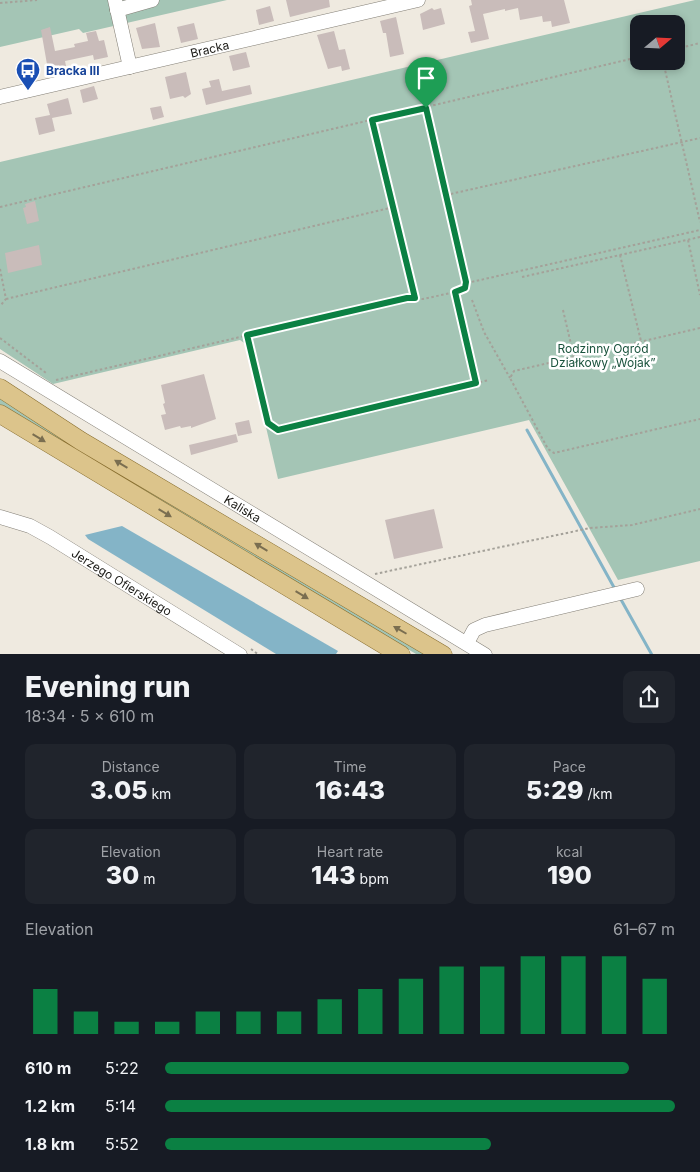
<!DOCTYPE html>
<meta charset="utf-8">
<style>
body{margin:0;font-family:Inter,sans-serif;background:#20242c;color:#f1f3f6;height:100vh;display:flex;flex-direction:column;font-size:19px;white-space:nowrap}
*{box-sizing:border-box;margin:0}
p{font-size:16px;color:#9ea1a6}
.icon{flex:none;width:28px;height:28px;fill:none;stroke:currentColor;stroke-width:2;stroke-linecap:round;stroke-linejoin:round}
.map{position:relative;height:654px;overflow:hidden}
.panel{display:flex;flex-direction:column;background:#171b24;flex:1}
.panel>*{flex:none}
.needle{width:32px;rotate:71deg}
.fabs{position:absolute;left:630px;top:15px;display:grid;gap:10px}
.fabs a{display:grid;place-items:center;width:55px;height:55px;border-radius:10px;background:#171b24;box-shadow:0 2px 8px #0003;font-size:25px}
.pin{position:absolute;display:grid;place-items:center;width:42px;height:42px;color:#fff;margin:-51px -21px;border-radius:50% 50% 50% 0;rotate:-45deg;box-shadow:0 0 5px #0007}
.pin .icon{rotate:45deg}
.round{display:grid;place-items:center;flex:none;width:52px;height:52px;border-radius:10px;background:#20242c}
.headline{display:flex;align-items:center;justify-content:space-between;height:85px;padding:0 25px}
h1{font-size:28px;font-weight:800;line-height:38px}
.metrics{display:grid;grid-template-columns:repeat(3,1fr);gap:8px;height:85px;padding:5px 25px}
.metrics div{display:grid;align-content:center;border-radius:10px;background:#20242c;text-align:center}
.metrics b{font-size:25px;font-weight:800}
.metrics small{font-size:14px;font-weight:400}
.metrics p{font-size:14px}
.chart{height:140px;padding:10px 25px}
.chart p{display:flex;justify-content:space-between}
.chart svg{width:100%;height:90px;margin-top:5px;stroke:#0b8043;stroke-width:6}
ul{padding:0 25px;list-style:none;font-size:16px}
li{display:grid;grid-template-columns:80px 60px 1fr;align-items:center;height:38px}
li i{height:12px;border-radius:6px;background:#0b8043}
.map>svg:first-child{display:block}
.green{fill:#a4c5b5;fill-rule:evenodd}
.water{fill:#84b4c7}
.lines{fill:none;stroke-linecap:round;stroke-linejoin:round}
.stream{stroke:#84b4c7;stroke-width:3}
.building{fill:#c9bcba}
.minor-casing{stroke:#837f76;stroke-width:15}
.major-casing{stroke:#886e2f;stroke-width:19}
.path{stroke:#a4a199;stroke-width:2;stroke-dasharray:2.5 2.5;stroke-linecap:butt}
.minor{stroke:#fff;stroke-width:14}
.major{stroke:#dcc48b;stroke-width:18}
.oneway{fill:#7a6e50}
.route-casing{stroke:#fff;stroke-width:10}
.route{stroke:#0b8043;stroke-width:6}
.labels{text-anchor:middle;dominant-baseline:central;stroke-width:5;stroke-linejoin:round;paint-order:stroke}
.street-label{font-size:12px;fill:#191814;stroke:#fff}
.transit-label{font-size:12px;font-weight:bold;fill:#164399;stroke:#fff;text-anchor:start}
.park-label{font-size:12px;fill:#1a533d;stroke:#fff}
</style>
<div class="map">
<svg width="700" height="655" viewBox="0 0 700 655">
<rect width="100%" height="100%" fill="#efeae0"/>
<path class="green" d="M0,0H227L83,33L79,29L0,47Z
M695,0H700V561L618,580L529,420L278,479L247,345L240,340L53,384L0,349V162ZM639,24H676V61H639Z
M0,396L431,654H416L0,405Z"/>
<path class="water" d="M122,526L338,651L336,654H276L88,539L85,535Z"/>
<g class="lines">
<path class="stream" d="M527,430L616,591
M619,596L652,655"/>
</g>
<path class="building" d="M286,0H329L330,7L290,17Z
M471,0H564L570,23L552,27L551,21L543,22L542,16L520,20L518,8L505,11V9L483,14L489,39L471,43L468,32L475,31L469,6L472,5Z
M270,6L274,21L259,25L256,10Z
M432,8L434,10L441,8L445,24L423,30L420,14Z
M396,17L404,54L390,57L386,33H383L380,21Z
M155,23L160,47L142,49L136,28Z
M194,23L198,39L181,43L177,27Z
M50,27L55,51L75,47L74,44L88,41L86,33L96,31L99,41L104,40L108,57L94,60L93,55L65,61L66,66L48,70L41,30Z
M334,31L339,50L345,49L350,69L342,71L341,66L328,69L317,35Z
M246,52L250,67L233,71L229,56Z
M186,72L191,94L185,98L183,96L170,99L165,77Z
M219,79L222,91L250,85L252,94L206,105L202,89L211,87L209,81Z
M94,86L98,99L83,103L80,90Z
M68,98L72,114L52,118L55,131L39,135L35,118L50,115L47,104Z
M161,106L164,117L153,120L150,108Z
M35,201L39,221L27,224L23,208L26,207L25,204Z
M39,245L42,265L8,273L5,253Z
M204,374L216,419L191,428V426L181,428L180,426L165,430L161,415L166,414L163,404L165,403L161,385Z
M249,420L252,433L238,436L235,423Z
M236,434L238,442L191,455L189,445Z
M434,509L443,548L394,559L385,520Z"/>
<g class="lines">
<defs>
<g id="minor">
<path d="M115,0L130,67"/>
<path d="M117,10L152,0"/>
<path id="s1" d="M0,97L418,0"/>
<path id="s2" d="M0,361L485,655"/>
<path id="s3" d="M0,517L30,526L50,537L240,655"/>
<path d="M467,643L474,630L485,625L637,589"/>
</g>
<path id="major" d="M0,388L81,441L443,655
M0,414L401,655"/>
</defs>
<use href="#minor" class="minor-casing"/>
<use href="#major" class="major-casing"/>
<path class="path" d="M0,3L37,0
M676,49L700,43
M663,61L700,222
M372,120L415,298
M446,195L700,138
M0,207L639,57
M688,240L700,295
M620,255L641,341
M0,269L6,299L0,306
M522,277L700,237
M467,283L700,230
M455,292L476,383
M6,299L394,207
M472,300L484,332L510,378
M563,310L574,357
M700,328L514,371L510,378L548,449L554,453L700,419
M247,335L268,423L278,430L489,380
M0,338L46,373
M56,380L407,298L423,299L460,291L465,288L467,283L426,108
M375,574L590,528L632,525L700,509
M251,649L259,655"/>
<use href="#minor" class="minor"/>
<use href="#major" class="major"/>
</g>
<defs><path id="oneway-solid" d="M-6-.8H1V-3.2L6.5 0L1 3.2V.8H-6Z" transform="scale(1.25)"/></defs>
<g class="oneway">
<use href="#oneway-solid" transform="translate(39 438) rotate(31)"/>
<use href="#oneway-solid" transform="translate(121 464) rotate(-149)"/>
<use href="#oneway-solid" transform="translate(165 513) rotate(31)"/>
<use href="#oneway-solid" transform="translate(261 547) rotate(-149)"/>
<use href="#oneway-solid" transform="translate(302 595) rotate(31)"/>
<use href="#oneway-solid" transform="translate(400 630) rotate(-150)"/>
</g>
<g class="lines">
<defs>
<path id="route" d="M426,108L466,282L465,288L455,292L476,383L278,430L268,423L247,335L407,298H415L372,120Z"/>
</defs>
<use href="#route" class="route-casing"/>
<use href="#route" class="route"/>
</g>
<defs>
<symbol id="bus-pin" viewBox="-11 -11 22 30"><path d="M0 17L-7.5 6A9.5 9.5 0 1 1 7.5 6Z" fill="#1a4fb4" stroke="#fff"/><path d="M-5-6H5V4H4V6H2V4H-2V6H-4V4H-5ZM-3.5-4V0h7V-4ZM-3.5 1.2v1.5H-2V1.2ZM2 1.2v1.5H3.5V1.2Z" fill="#fff"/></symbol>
</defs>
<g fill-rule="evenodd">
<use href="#bus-pin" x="14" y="56" width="28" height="38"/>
</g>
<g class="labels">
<g class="street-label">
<text stroke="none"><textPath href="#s1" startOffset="215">Bracka</textPath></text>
<text stroke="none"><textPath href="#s2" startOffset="284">Kaliska</textPath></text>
<text stroke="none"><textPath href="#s3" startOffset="139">Jerzego Ofierskiego</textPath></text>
</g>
<g class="transit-label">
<text x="46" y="70">Bracka III</text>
</g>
<g class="park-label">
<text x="603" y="348">Rodzinny Ogród<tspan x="603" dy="14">Działkowy „Wojak”</tspan></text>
</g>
</g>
</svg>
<div class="fabs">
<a><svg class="needle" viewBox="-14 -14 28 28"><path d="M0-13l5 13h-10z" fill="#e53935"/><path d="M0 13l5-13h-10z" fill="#9ea1a6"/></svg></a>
</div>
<div class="pin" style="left:426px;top:108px;background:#1e9e55"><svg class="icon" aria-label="arrive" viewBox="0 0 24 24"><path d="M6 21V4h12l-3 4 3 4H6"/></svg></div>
</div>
<section class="panel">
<div class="headline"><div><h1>Evening run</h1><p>18:34 · 5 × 610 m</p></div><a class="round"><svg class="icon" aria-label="share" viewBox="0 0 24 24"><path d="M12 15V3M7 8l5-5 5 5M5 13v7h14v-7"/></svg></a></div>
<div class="metrics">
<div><p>Distance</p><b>3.05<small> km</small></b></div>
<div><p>Time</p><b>16:43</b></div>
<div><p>Pace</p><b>5:29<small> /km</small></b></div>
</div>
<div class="metrics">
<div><p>Elevation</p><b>30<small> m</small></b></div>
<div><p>Heart rate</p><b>143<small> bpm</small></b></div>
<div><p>kcal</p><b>190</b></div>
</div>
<div class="chart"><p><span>Elevation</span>61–67 m</p>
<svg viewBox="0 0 160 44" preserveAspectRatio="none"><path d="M5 44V22M15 44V33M25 44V38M35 44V38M45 44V33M55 44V33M65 44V33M75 44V27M85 44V22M95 44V17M105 44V11M115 44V11M125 44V6M135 44V6M145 44V6M155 44V17"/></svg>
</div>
<ul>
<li><b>610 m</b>5:22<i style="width:91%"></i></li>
<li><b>1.2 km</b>5:14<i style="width:100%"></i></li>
<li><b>1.8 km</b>5:52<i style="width:64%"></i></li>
</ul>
</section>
